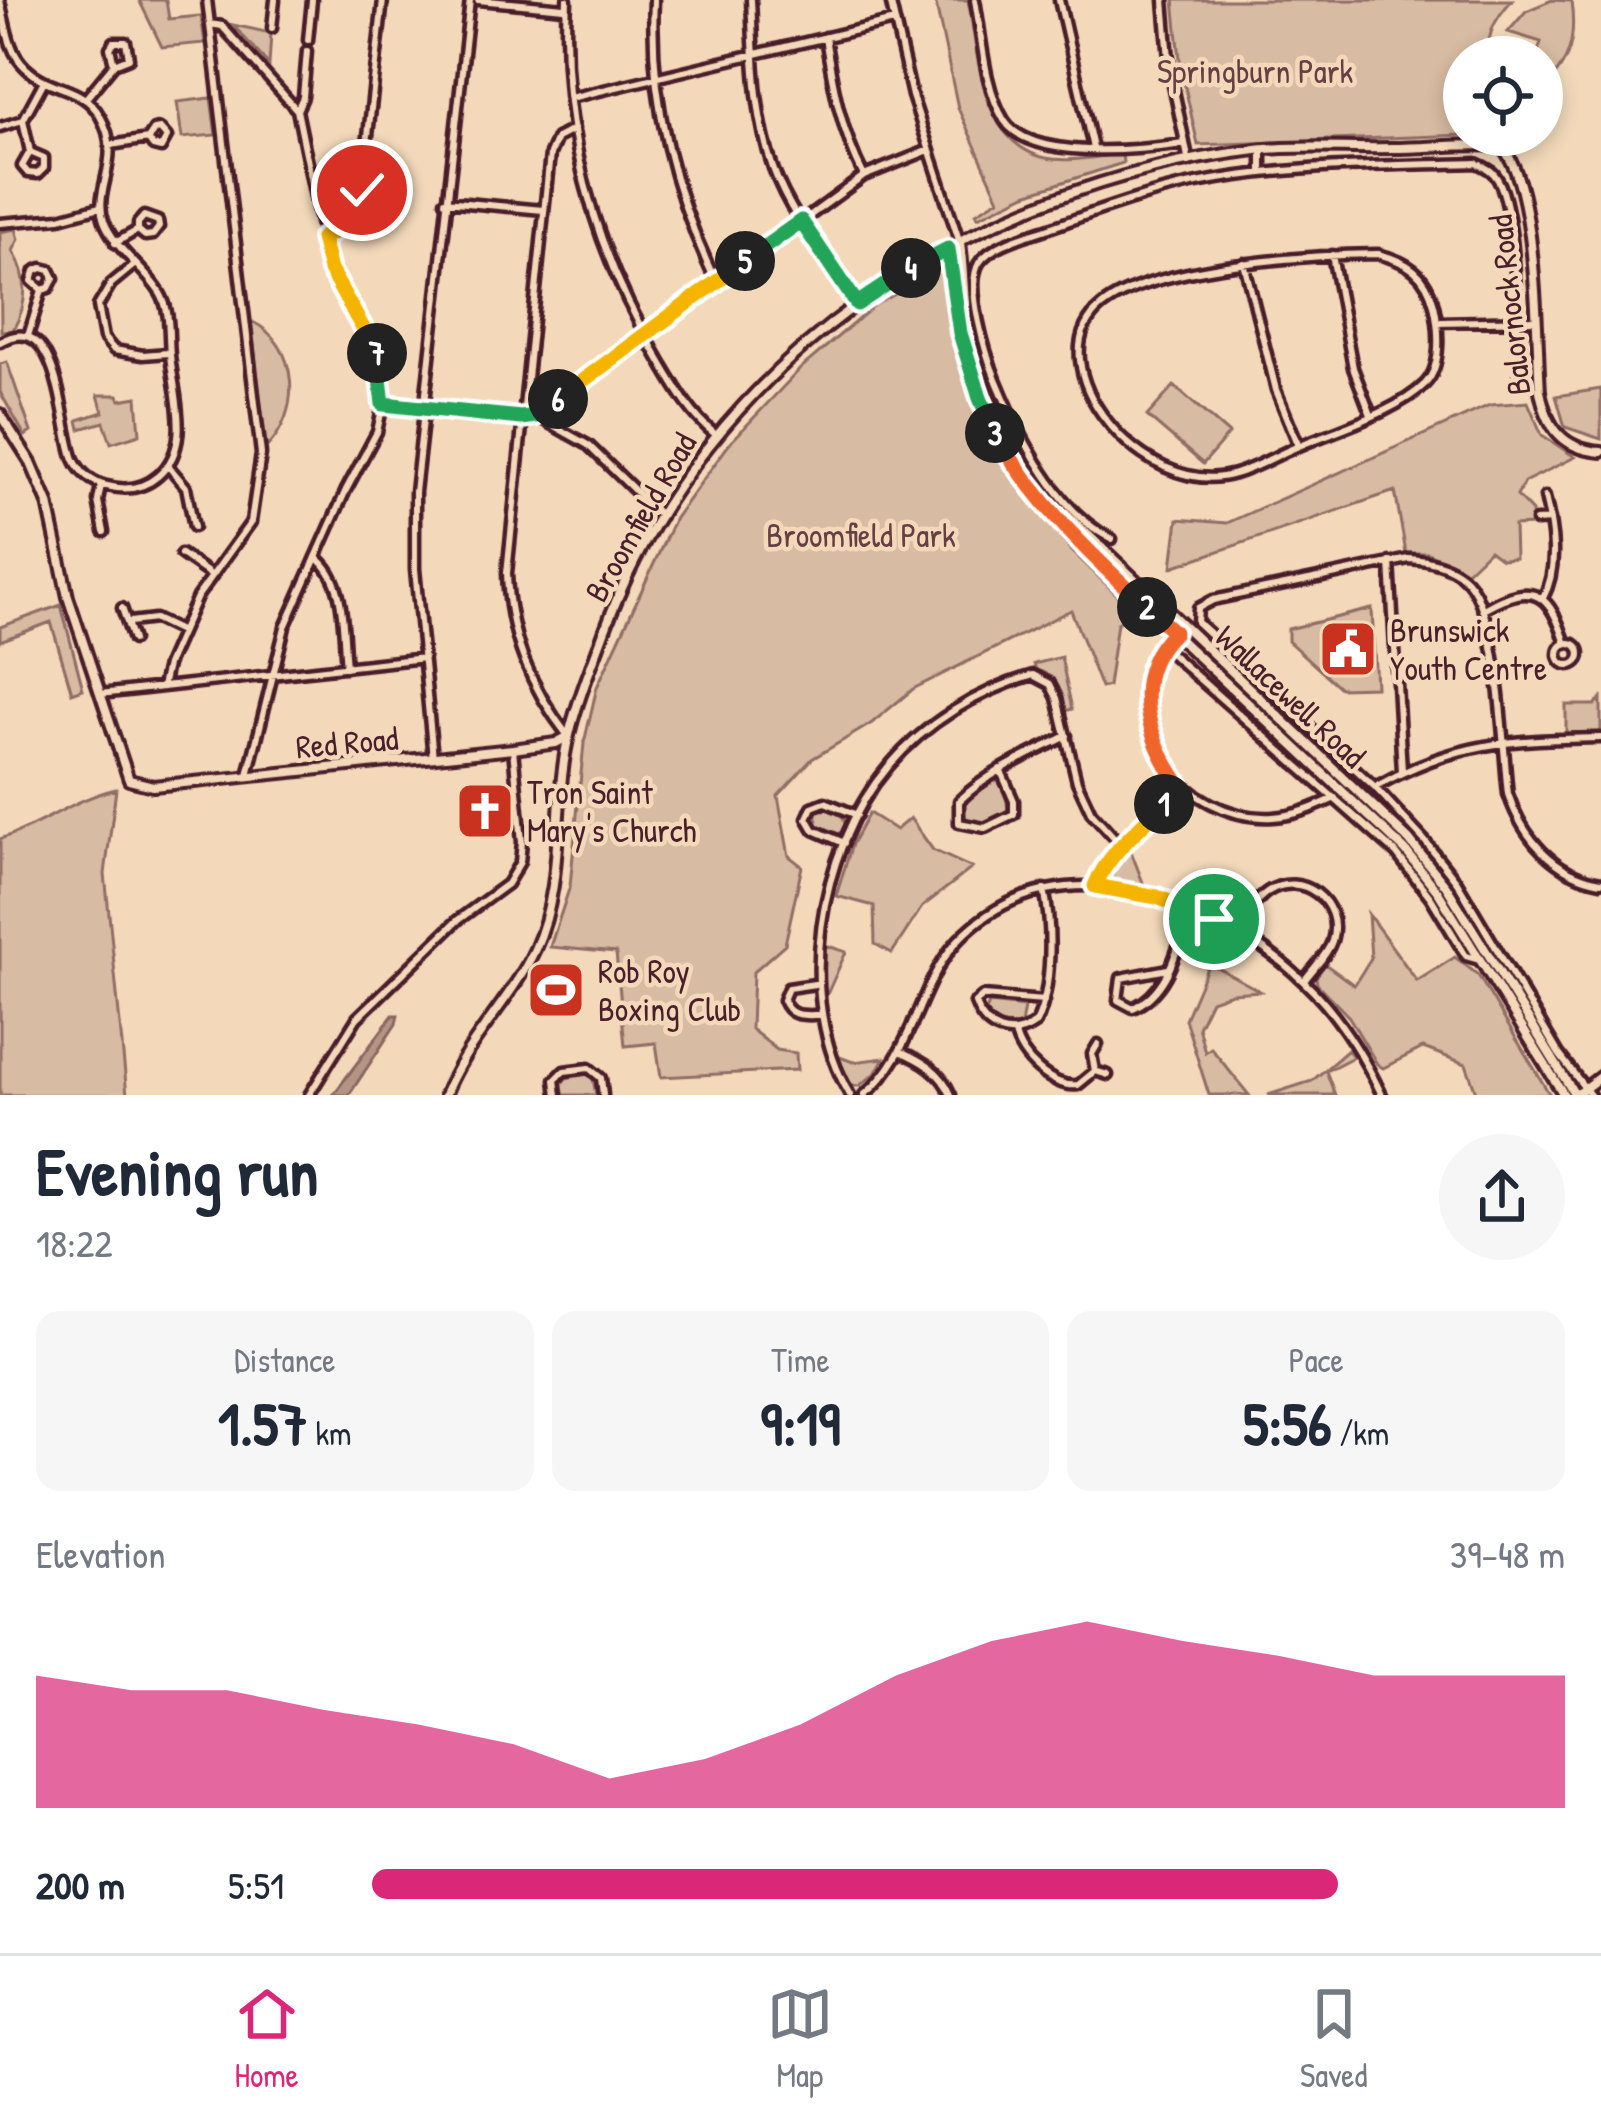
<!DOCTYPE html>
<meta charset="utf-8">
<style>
body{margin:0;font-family:"Patrick Hand",sans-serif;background:#f6f6f7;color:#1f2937;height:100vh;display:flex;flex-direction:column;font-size:45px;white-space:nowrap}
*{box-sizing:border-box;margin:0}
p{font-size:39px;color:#747a83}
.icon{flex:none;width:66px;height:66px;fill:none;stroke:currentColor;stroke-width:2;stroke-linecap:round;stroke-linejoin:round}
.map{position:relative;height:1095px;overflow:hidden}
.details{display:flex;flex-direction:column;background:#fff;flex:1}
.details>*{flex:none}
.fabs{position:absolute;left:1443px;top:36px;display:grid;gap:24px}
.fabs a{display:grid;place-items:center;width:120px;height:120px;border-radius:50%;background:#fff;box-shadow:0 6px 18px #0003;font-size:60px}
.pin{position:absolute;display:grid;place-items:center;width:102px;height:102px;color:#fff;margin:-51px;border:6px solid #fff;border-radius:50%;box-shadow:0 3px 12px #0007}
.km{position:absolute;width:60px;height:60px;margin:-30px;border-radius:50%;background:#222;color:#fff;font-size:33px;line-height:60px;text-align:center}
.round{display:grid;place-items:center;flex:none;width:126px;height:126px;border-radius:63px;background:#f6f6f7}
.summary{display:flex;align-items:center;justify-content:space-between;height:204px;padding:0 36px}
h1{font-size:66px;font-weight:800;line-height:90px}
.stats{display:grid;grid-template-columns:repeat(3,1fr);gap:18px;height:204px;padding:12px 36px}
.stats div{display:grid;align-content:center;border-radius:24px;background:#f6f6f7;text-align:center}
.stats b{font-size:60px;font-weight:800}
.stats small{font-size:33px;font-weight:400}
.stats p{font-size:33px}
.chart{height:336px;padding:24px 36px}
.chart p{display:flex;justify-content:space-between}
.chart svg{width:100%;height:216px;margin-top:12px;fill:#db2777;opacity:.7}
ul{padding:0 36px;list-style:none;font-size:39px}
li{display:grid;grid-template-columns:192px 144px 1fr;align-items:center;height:90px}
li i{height:30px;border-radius:15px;background:#db2777}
.tabs{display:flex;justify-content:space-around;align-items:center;height:168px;border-top:3px solid #e0e1e3;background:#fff;font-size:33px;color:#747a83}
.tabs a{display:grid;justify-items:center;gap:6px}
.tabs .active{color:#db2777}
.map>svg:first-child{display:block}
.green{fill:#d7bba2;stroke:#906d66;stroke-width:3}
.water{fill:#b49485;stroke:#8a6561;stroke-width:3}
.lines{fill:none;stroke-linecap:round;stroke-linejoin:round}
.minor-casing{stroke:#4a1f2b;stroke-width:15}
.tertiary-casing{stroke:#4a1f2b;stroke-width:16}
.minor{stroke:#f3d9ba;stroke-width:6}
.tertiary{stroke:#f3d9ba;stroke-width:8}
.split-1-casing{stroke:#fff;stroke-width:24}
.split-2-casing{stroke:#fff;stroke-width:24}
.split-3-casing{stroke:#fff;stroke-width:24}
.split-4-casing{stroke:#fff;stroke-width:24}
.split-5-casing{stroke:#fff;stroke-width:24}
.split-6-casing{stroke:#fff;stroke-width:24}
.split-7-casing{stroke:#fff;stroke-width:24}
.split-8-casing{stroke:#fff;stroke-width:24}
.split-1{stroke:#f5b400;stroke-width:15}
.split-2{stroke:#f0652b;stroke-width:15}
.split-3{stroke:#f0652b;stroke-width:15}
.split-4{stroke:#22a559;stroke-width:15}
.split-5{stroke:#22a559;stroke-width:15}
.split-6{stroke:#f5b400;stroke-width:15}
.split-7{stroke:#22a559;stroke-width:15}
.split-8{stroke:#f5b400;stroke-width:15}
.labels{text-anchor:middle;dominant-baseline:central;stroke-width:9;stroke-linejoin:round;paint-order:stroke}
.park-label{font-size:33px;fill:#663e43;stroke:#f3d9ba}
.street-label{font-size:33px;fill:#4a1f2b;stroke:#f3d9ba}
.poi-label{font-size:33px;fill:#4a1f2b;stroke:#f3d9ba;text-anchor:start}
</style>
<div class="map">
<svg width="1601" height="1095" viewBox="0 0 1601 1095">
<rect width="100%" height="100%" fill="#f3d9ba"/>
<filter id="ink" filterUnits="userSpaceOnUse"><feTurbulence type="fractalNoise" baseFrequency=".00833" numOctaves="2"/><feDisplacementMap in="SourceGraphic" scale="24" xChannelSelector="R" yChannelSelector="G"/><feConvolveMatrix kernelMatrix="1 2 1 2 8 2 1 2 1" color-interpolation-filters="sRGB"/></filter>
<g filter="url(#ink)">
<path class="green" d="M139,0H166L169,19L201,16L205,43L162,47Z
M935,0H968C979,55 979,143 1046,158C1070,163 1098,156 1122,154L1123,163L1026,194L978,217L976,213L999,199L958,108Z
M1174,0H1512C1496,18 1487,32 1488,57H1464L1465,135L1198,145L1181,69Z
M1552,0L1571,1C1576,37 1571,64 1542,88V57H1536L1541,42L1508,32L1526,11Z
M233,25L271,33L269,65Z
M211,98L216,135L182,138L177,102Z
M16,229L19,239L13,251C29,277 28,304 13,330L1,331L0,232Z
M944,268L951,323L968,390L988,438L1071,550L1137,614L1117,623L1108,686L1101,688L1071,610L913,689L872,723L812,759L778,796L789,856L802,866L785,944L753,972L751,1029L777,1050L796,1053L797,1070L661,1077L656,1043L625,1046L616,953L550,947L570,886L584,743L597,687L675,518L730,443L801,368L875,305Z
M251,321C300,344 302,413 266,448Z
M7,362L31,432L25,436L0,392V364Z
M1174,386L1229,434L1203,464L1147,416Z
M1601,389V439L1565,427L1556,396Z
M98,395H118L120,400L137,397L140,434L111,443L104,422L80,429L78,420L103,412Z
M1528,402L1542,435L1575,457L1524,482L1517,496L1532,512L1533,525L1514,526L1515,558L1501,559L1489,550L1467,571L1428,553H1406L1395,491L1172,567L1178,519L1227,523L1490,405Z
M61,605L83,689L72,693L51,622L0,641V627Z
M1372,609L1376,687L1340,688L1288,641V629Z
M1061,657L1072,709L1066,711C1061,690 1058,676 1036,670L1034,664Z
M1601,698V732L1566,733V705H1595Z
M990,779L999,782C1016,813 1008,829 970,823L962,812L966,800Z
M116,789L105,874L127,1095H0V839C41,826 73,799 116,789Z
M829,809L843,817L847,830L835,835L817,825L816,811Z
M869,813L896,830L910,818L933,850L972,868L922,907L892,953L875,944L874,906L836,896L852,844Z
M1130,849L1144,885L1114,880L1112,872Z
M1368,914L1417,981L1455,957L1478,975L1550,1095H1477L1466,1064L1423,1048L1383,1068L1377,1064L1349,1017L1317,984L1316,977L1325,964L1354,985L1371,958Z
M825,945L846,952L824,1001Z
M1209,963L1260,991L1231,993L1211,1000L1198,1027L1205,1052L1211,1048L1249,1095H1209L1185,1019Z
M989,1003L1024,1007L1021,1025C1004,1027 996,1025 986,1012Z
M1348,1050L1353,1057L1326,1071L1335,1095H1268L1312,1081Z
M837,1056L853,1062L884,1058L875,1074L859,1086H851Z
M587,1074L593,1079L596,1095H563L562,1084L566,1078Z"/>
<path class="water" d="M393,1015H398L396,1024L349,1095H333Z"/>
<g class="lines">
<defs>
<path id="minor" d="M478,0L564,8
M567,0C560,129 594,251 660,361C676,388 690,414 715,434
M654,0C649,98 674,194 716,282
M751,0C754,56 754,114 773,168C790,216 828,261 857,304
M890,0L912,96L960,243
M975,0C982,37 984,87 1004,120C1030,162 1140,150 1184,144
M1059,0L1093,148
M1164,0L1170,71L1189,162
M0,1C6,24 8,52 26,68C49,91 83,85 100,116C125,159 92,189 104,221C116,251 144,267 160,293C171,311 168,335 170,355C174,395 193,446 158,476C143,489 126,491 107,486C93,483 80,473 74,459C61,428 60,306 0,342
M210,24L222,26L297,110L330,270L375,345L382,371L383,404L377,432L346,490L285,627L248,775
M272,28L275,0
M825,37C833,87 841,131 864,176
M308,40L312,0
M87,97L114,64L129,58L126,42H114L110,48L114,64
M570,98L894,21
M297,110L303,97L307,51
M23,120L30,152L22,166L28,173L38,174L44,168V158L30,152
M0,127L23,120L44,81
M111,145L148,139L154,130L160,129L167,137L161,148L153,146L148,139
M1262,173V150
M445,201L543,210
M0,223L60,218L100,207
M322,238C347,227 354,216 362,190L383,0
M115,243L138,230V223L144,216L158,221L159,227L153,235L145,236L138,230
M1378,254C1408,262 1426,273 1434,305C1439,327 1443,366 1425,384C1396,413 1332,431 1294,448C1275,456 1255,468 1235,474C1144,502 1031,363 1102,306C1153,265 1311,255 1378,254Z
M1332,255L1353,368L1371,415
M1244,263L1276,390L1299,446
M134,265L111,284L98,306L104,338L114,350L143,355L168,353
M1438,322L1535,320
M28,336L42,290L49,288L54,278L50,270L42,268L35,271L32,281L42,290
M383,404L536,416L588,445L661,516
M536,416L864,176L929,150
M169,467L186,487L194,527
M101,485L98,501L104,532
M1536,521L1550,520
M1112,539C1057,513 1018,433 996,379C986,355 965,286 979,263C992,243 1031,235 1052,227C1098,211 1144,194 1192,184C1284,165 1382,166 1476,163C1485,167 1493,170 1498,180C1518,215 1517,336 1519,381
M181,554L211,575
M316,557C347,581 342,630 346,667
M1390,562L1402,771
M1543,598C1559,568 1553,530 1545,497
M122,608L133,640
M1485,608C1535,580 1550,594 1566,644
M130,622L155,619L180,631
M1180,625C1174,631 1165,638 1161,645C1109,724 1184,822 1273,817C1296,816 1315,807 1335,798
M1558 654a11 11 0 1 1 22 0a11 11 0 1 1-22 0Z
M1161,645L1396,853L1431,898L1466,956L1480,960
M162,687L167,665L197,597L251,522L261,454L207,0
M100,694L424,658
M568,736C530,687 509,635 507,573L550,154L557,138L574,129
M433,758L415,569V492L470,0
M1000,769L1014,801V814L985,828L959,823V801C990,771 1028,755 1067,736
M1375,787C1456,741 1511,740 1601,738
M844,843L814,830L807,818L812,807L825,802L857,815
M1095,886C1110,847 1152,816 1181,787
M1237,931C1246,918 1254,901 1267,892C1301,869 1344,902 1332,941C1327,956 1313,968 1304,981
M1168,969L1121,978L1118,1000L1133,1008C1171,990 1177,946 1191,909
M815,984L788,988L783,1000C790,1018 803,1015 820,1015
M1044,1001L983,996L975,1003C985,1031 1011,1041 1036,1023C1053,988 1052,925 1044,889
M1015,1033C1019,1057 1053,1089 1078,1085L1095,1071
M1098,1044L1092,1054L1095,1071L1108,1075
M900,1051C922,1061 941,1071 951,1095
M309,1095L357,1018L458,920L507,884L520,862L522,842L513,749
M557,1095L555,1080L564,1071L589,1068L601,1078L603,1095
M850,1095C794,1000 817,851 888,767C925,723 978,691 1033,675L1050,684L1057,698L1077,782L1091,812L1122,846
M864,1095C916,1054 917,978 965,933C1063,840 1219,900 1304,982C1338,1014 1362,1053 1382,1095
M1590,1095L1559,1054L1457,882L1424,840L1375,787L1197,622L1198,608L1213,600L1409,559C1427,560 1447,564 1462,576C1500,604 1502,745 1508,794C1523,838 1554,874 1601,882"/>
<path id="tertiary" d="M960,243C964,271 963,299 968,327C979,388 1006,441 1041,490L1409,840L1446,886L1575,1095
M948,249C957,276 955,305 960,332C977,417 1022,480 1078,544L1405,850L1438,892L1564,1095
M0,414L31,463L48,503L68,597L129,780L153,786L194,782L513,749L556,743L567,737
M445,1095C466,1041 511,1001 535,949C566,882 552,804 569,735C577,700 592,665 604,632C704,359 974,183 1256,150C1301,145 1347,149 1392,148C1429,148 1465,143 1501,146C1538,184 1536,336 1540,391C1547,427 1562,449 1601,452
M1576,1095L1601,1076"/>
</defs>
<use href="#minor" class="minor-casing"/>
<use href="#tertiary" class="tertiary-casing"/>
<use href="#minor" class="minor"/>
<use href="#tertiary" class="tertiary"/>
</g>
</g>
<g class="lines" filter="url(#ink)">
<defs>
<path id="split-1" d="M1164,804C1140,828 1108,853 1095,886L1157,897L1214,919"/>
<path id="split-2" d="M1147,607L1174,632C1126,678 1148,740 1181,787L1164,804"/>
<path id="split-3" d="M995,433C1035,502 1089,553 1147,607"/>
<path id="split-4" d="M911,268L948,249L960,333L980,398L995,433"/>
<path id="split-5" d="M745,261L801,221L857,304L911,268"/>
<path id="split-6" d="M558,399L745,261"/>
<path id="split-7" d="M377,353L383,404L521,418L536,416L558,399"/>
<path id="split-8" d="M362,190C354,216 347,227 322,238L330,270L377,353"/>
</defs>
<use href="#split-1" class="split-1-casing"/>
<use href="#split-2" class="split-2-casing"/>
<use href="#split-3" class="split-3-casing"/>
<use href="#split-4" class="split-4-casing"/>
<use href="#split-5" class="split-5-casing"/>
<use href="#split-6" class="split-6-casing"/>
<use href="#split-7" class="split-7-casing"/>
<use href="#split-8" class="split-8-casing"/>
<use href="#split-1" class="split-1"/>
<use href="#split-2" class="split-2"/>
<use href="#split-3" class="split-3"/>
<use href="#split-4" class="split-4"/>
<use href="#split-5" class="split-5"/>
<use href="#split-6" class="split-6"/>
<use href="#split-7" class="split-7"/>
<use href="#split-8" class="split-8"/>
</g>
<defs>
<symbol id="civic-square" viewBox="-11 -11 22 22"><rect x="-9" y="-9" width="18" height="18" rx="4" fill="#c8321e" stroke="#f3d9ba"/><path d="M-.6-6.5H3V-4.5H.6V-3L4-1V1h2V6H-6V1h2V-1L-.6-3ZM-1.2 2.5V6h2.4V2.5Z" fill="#fff"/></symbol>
<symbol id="church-square" viewBox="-11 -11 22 22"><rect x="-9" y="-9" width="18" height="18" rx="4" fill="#c8321e" stroke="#f3d9ba"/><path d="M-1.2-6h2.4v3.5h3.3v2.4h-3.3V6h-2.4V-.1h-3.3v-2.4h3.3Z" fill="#fff"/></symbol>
<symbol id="stadium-square" viewBox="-11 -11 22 22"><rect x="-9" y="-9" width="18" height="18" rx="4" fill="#c8321e" stroke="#f3d9ba"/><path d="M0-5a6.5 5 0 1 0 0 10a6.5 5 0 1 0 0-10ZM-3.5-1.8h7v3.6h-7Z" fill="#fff"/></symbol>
</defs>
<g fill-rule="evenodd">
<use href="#civic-square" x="1315" y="616" width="66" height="66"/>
<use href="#church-square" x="452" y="778" width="66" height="66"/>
<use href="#stadium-square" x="523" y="957" width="66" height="66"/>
</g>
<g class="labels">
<g class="park-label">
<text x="1255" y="71">Springburn Park</text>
<text x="861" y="535">Broomfield Park</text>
</g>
<g class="street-label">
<text transform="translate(1509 305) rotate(-96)">Balornock Road</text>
<text transform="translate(640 517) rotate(-60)">Broomfield Road</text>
<text transform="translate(1291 696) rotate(43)">Wallacewell Road</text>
<text transform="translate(347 742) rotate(-5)">Red Road</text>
</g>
<g class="poi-label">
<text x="1390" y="630">Brunswick<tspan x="1390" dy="38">Youth Centre</tspan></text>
<text x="527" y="792">Tron Saint<tspan x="527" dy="38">Mary's Church</tspan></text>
<text x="598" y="971">Rob Roy<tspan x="598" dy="38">Boxing Club</tspan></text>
</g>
</g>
</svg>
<div class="fabs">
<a><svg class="icon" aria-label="locate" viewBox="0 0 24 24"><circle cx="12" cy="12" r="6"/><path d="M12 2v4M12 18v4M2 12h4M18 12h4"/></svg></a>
</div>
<div class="pin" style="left:1214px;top:919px;background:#1e9e55"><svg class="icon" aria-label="arrive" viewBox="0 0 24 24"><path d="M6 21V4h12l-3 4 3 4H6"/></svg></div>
<div class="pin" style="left:362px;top:190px;background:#d93025"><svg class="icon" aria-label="check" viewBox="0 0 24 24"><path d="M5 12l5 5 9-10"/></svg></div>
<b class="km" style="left:1164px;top:804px">1</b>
<b class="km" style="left:1147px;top:607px">2</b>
<b class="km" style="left:995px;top:433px">3</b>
<b class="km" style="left:911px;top:268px">4</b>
<b class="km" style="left:745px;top:261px">5</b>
<b class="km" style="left:558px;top:399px">6</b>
<b class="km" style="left:377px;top:353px">7</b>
</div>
<section class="details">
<div class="summary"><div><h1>Evening run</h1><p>18:22</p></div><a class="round"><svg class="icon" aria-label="share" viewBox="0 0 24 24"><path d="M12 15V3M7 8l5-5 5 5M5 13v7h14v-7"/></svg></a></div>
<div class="stats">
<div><p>Distance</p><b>1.57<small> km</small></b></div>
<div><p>Time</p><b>9:19</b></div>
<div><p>Pace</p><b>5:56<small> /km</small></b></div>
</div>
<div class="chart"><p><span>Elevation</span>39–48 m</p>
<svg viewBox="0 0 160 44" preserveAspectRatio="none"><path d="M0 44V17L10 20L20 20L30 24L40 27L50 31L60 38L70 34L80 27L90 17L100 10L110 6L120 10L130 13L140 17L150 17L160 17V44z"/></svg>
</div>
<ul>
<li><b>200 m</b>5:51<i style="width:81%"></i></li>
</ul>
</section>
<nav class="tabs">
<a class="active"><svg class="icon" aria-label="home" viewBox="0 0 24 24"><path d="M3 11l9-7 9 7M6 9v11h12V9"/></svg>Home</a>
<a><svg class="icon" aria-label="map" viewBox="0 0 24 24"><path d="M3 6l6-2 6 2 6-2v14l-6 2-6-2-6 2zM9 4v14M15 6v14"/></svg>Map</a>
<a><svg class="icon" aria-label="saved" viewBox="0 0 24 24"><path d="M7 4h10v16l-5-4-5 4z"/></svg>Saved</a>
</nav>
